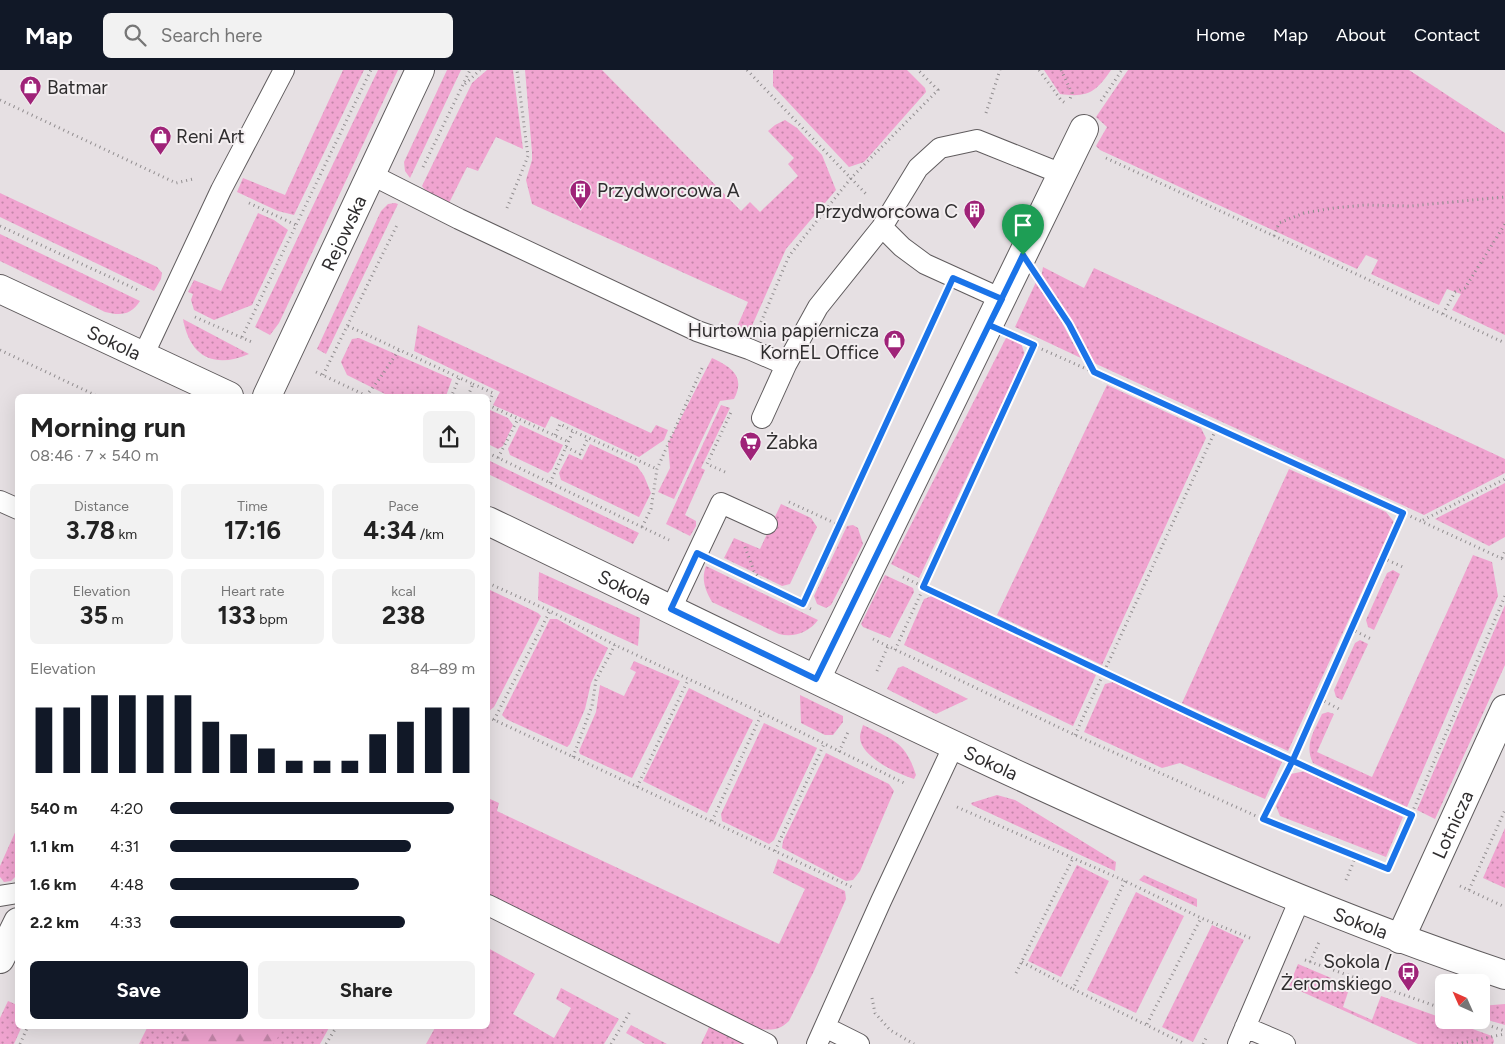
<!DOCTYPE html>
<meta charset="utf-8">
<style>
body{margin:0;font-family:Figtree,sans-serif;background:#f2f2f2;color:#222;height:100vh;display:flex;flex-direction:column;font-size:19px;white-space:nowrap}
*{box-sizing:border-box;margin:0}
p{font-size:16px;color:#767676}
.icon{flex:none;width:28px;height:28px;fill:none;stroke:currentColor;stroke-width:2;stroke-linecap:round;stroke-linejoin:round}
.map{position:relative;flex:1;overflow:hidden}
.side{position:absolute;left:15px;top:324px;width:475px;height:635px;display:flex;flex-direction:column;background:#fff;border-radius:8px;box-shadow:0 5px 20px #0002}
.side>*{flex:none}
.needle{width:32px;rotate:315deg}
.fabs{position:absolute;left:1435px;top:904px;display:grid;gap:10px}
.fabs a{display:grid;place-items:center;width:55px;height:55px;border-radius:8px;background:#fff;box-shadow:0 5px 20px #0002;font-size:25px}
.pin{position:absolute;display:grid;place-items:center;width:42px;height:42px;color:#fff;margin:-51px -21px;border-radius:50% 50% 50% 0;rotate:-45deg;box-shadow:0 0 5px #0007}
.pin .icon{rotate:45deg}
.round{display:grid;place-items:center;flex:none;width:52px;height:52px;border-radius:8px;background:#f2f2f2}
.headline{display:flex;align-items:center;justify-content:space-between;height:85px;padding:0 15px}
h1{font-size:28px;font-weight:700;line-height:38px}
.figures{display:grid;grid-template-columns:repeat(3,1fr);gap:8px;height:85px;padding:5px 15px}
.figures div{display:grid;align-content:center;border-radius:8px;background:#f2f2f2;text-align:center}
.figures b{font-size:25px;font-weight:700}
.figures small{font-size:14px;font-weight:400}
.figures p{font-size:14px}
.chart{height:140px;padding:10px 15px}
.chart p{display:flex;justify-content:space-between}
.chart svg{width:100%;height:90px;margin-top:5px;stroke:#111827;stroke-width:6}
.cta{display:flex;gap:10px;margin-top:auto;padding:10px 15px}
.cta a{flex:1;height:58px;border-radius:8px;background:#111827;color:#fff;font-size:20px;font-weight:700;line-height:58px;text-align:center}
.cta a+a{background:#f2f2f2;color:#222}
ul{padding:0 15px;list-style:none;font-size:16px}
li{display:grid;grid-template-columns:80px 60px 1fr;align-items:center;height:38px}
li i{height:12px;border-radius:6px;background:#111827}
header{display:flex;align-items:center;gap:30px;box-sizing:border-box;height:70px;padding:0 25px;background:#111827;color:#fff}
header strong{font-size:24px}
nav{display:flex;gap:28px;margin-inline-start:auto;font-size:18px}
.search{width:350px;height:45px;background:#f2f2f2;display:flex;align-items:center;gap:12px;box-sizing:border-box;padding:0 18px;border-radius:8px;color:#767676;font-size:19px}
.map>svg:first-child{display:block}
.grass{fill:url(#grass-dots)}
.forest{fill:url(#forest-firs)}
.lines{fill:none;stroke-linecap:round;stroke-linejoin:round}
.service-casing{stroke:#605c5e;stroke-width:22}
.minor-casing{stroke:#605c5e;stroke-width:30}
.tertiary-casing{stroke:#605c5e;stroke-width:30}
.path{stroke:#918d8f;stroke-width:3;stroke-dasharray:1 4;stroke-linecap:butt}
.service{stroke:#fff;stroke-width:20}
.minor{stroke:#fff;stroke-width:28}
.tertiary{stroke:#fff;stroke-width:28}
.route-casing{stroke:#fff;stroke-width:10}
.route{stroke:#1a73e8;stroke-width:6}
.labels{text-anchor:middle;dominant-baseline:central;stroke-width:4;stroke-linejoin:round;paint-order:stroke}
.poi-label{font-size:19px;fill:#2f2d2e;stroke:#f3eef0;text-anchor:start}
.street-label{font-size:19px;fill:#2f2d2e;stroke:#f3eef0}
</style>
<header>
<strong>Map</strong>
<div class="search"><svg class="icon" aria-label="search" viewBox="0 0 24 24"><circle cx="10" cy="10" r="6"/><path d="M15 15l6 6"/></svg>Search here</div>
<nav><a>Home</a><a>Map</a><a>About</a><a>Contact</a></nav>
</header>
<div class="map">
<svg width="1505" height="974" viewBox="0 0 1505 974">
<defs>
<pattern id="grass-dots" width="8" height="8" patternUnits="userSpaceOnUse" patternTransform="scale(1.25)"><rect width="8" height="8" fill="#f0a4d0"/><path d="M2 2h.1M6 6h.1" fill="none" stroke="#c386a9" stroke-width="1.8" stroke-linecap="round"/></pattern>
<pattern id="forest-firs" width="22" height="20" patternUnits="userSpaceOnUse" patternTransform="scale(1.25)"><rect width="22" height="20" fill="#f0a4d0"/><path d="M5 1l3.5 6h-7zM16 11l3.5 6h-7z" fill="#c386a9"/></pattern>
</defs>
<rect width="100%" height="100%" fill="#e6e0e3"/>
<path class="grass" d="M343,0H364L294,145L278,141L237,122L243,108L285,125Z
M378,0H398L279,253L270,265L255,257Z
M447,0H461L410,108L405,101L404,92Z
M487,0H513L523,79L496,67L478,101L467,97L449,133L425,120L422,116L472,13Z
M525,0H602L741,141L750,132L760,142L798,106L788,94L794,88L768,61L775,55L785,50L797,58L822,85L836,120L786,179L751,258L736,259L748,232L532,134L526,110L532,90V82Z
M773,0H907L925,18L926,22L864,92L849,97L773,16Z
M1044,0H1111C1096,22 1088,28 1060,24Z
M1128,0H1409L1505,63V265L1452,240L1461,224L1447,219L1439,235L1371,204L1378,190L1366,185L1357,199L1100,80L1096,76L1107,57L1096,47Z
M0,123L157,197L162,203L161,209L154,221L0,147Z
M395,133L398,134L326,284L317,279L381,141L388,134Z
M258,143L274,150L288,160L252,235L214,250L194,240L191,230L193,224L188,222L194,210L221,221Z
M0,164L140,231C131,245 121,246 105,242L0,191Z
M1043,197L1084,218L1094,198L1505,389V403L1424,445L1092,292L1076,259L1041,208Z
M1036,212L1060,249L1081,288L1015,257Z
M183,249L249,284C214,299 190,287 183,249Z
M418,255L651,363L656,355L668,360L664,370L639,387L551,346L545,358L493,335L500,322L414,281Z
M1007,266L1021,273L1025,285L919,508L891,494Z
M359,268L452,309L446,326H389L347,305L341,292L352,269Z
M712,288C731,297 746,306 734,329L720,331L674,429L658,422L670,398L668,373Z
M1107,315L1201,358L1206,368L1102,595L997,545Z
M721,335L730,338L701,398L705,400L685,445L696,451V456L690,466L666,454Z
M488,339L508,348L513,355L503,376L498,379L488,374Z
M520,355L563,375L552,399L548,403L510,385L508,379Z
M590,374L637,396L644,406L651,423L639,447L561,410L559,403L569,384L582,390Z
M488,390L639,463L633,474L488,404Z
M1289,399L1386,442L1394,452L1288,681L1182,633Z
M1505,413V467L1489,476L1435,449Z
M781,434L811,448L817,457L790,514L782,516L724,488L734,468L760,479Z
M853,455L858,458L863,474L831,535L826,538L817,534L814,526L847,456Z
M1473,485L1492,492L1498,526L1407,737L1313,693C1304,675 1314,661 1322,644L1328,642L1334,644L1317,682L1372,707Z
M706,496L818,550C809,562 794,568 779,564L712,532C705,520 701,509 706,496Z
M1393,500L1400,504L1374,560L1368,557L1366,550L1387,503Z
M539,502L640,548L638,576L538,530Z
M885,505L913,518L914,522L890,568L863,557L861,554Z
M488,519L538,543L541,546L494,637L489,641H488Z
M932,526L1096,605L1073,656L904,575L924,529Z
M1505,535V595L1435,749L1417,740Z
M550,549H557L608,578L591,613L585,639L570,674L567,677L506,649L502,645Z
M1360,570L1368,574L1342,630L1336,627L1334,620L1355,573Z
M634,591L680,611L632,708L580,684L579,681L596,642L600,615L624,626L636,602L630,599Z
M903,596L968,629L936,644L887,619L898,598Z
M1113,612L1282,692L1265,729L1180,693L1162,698L1084,662L1105,614Z
M689,618L753,650L707,743L643,711Z
M800,625L843,646V652L833,665H825L801,653Z
M764,653L817,678L774,770L769,774L722,751L721,744Z
M863,655C893,670 905,671 916,705L914,709C898,704 860,687 860,667C860,663 862,659 863,655Z
M826,683L889,714L894,721L860,801L853,810L846,811L782,778L783,771Z
M1305,701L1403,747L1386,787L1280,746L1276,736L1291,704Z
M997,725L1015,730L1116,792L1115,801L972,735L971,733Z
M488,728L499,733L497,741L779,874L805,819L773,803L778,789L845,821L846,829L814,901L789,951C779,961 771,960 757,959L488,824Z
M17,758V805L11,811L4,812L0,807V796Z
M1505,758V818L1483,808Z
M1077,795L1109,811L1061,907L1028,891Z
M1144,805L1197,829V837L1139,810Z
M1136,822L1184,846L1136,943L1087,920Z
M1212,855L1244,870L1193,972L1162,957Z
M488,878L535,904L513,944L554,968L571,938L556,929L561,918L619,949L604,974H426L436,956H488Z
M1298,894L1350,916L1343,937L1372,950L1381,926L1492,966L1494,971L1493,974H1418L1289,916Z
M8,931L17,935L18,956H22L14,974H0V948Z
M1505,934V955L1481,948V936Z
M631,955L667,974H645L626,963Z
M710,955L747,974H701Z
M148,956H330L320,974H139Z"/>
<path class="forest" d="M187,956H286L273,974H180Z"/>
<g class="lines">
<defs>
<path id="service" d="M370,104L459,149L697,261L749,279L786,295L818,237L882,157L902,177L925,194L1002,229
M882,157L918,98L940,78L977,70L1062,104
M143,286L221,120L284,0
M762,348L786,295
M0,431L18,439
M671,539L721,433L767,454
M0,826L18,823
M488,835L767,974
M825,957L859,974
M1245,957L1285,974
M817,974L881,831L954,675
M1238,974L1300,829"/>
<g id="minor">
<path id="s1" d="M267,326L420,0"/>
<path d="M816,609L1084,59"/>
<path id="s2" d="M1400,869L1505,639"/>
<path d="M0,889L18,852"/>
</g>
<g id="tertiary">
<path id="s3" d="M0,219L229,326"/>
<path id="s4" d="M488,451C669,538 850,628 1033,712C1188,783 1343,851 1505,905"/>
</g>
</defs>
<use href="#service" class="service-casing"/>
<use href="#minor" class="minor-casing"/>
<use href="#tertiary" class="tertiary-casing"/>
<path class="path" d="M747,0L866,124
M1039,0L1061,30L1065,33
M1061,0L1072,23L1070,29
M465,14L480,0
M0,30L176,113L193,109
M1101,31L1122,0
M986,43L1000,0
M1106,88L1505,273
M423,97L470,0
M249,133L296,155
M507,138L528,86L517,0
M0,156L140,221
M1274,166L1279,153L1304,143L1334,138L1364,135L1410,136L1505,127
M1045,218L1069,254L1094,302
M1443,244L1455,222L1465,218L1505,154
M195,247L254,273
M761,252L789,186L851,108L938,20L918,0
M348,256L473,314L468,326
M242,267L371,0
M1019,269L1217,357L1505,490
M0,280L97,326
M316,302L367,326
M323,305L398,153
M473,314L493,323L488,335
M366,326L380,308L399,280
M455,326L452,325L459,308
M488,335L569,372
M555,365L560,354L573,361
M566,377L580,384L588,368
M488,383L669,470
M498,388L518,349
M725,402L707,394L731,342
M550,413L573,361L657,399
M789,432L839,455
M1423,450L1505,409
M642,457L651,439L657,399L703,296
M745,477L754,501L765,515
M1383,488L1405,498
M1502,488L1505,481
M725,496L813,540
M903,507L1292,692L1418,748
M488,513L550,541L615,575L762,643L904,713
M803,534L940,235
M1351,559L1373,570
M873,569L1075,665L1263,749L1388,799L1505,526
M895,580L1034,276
M877,601L888,576
M1320,629L1341,640
M488,647L854,818
M494,650L550,541
M1075,665L1217,357
M839,682L848,662
M573,687L592,636L596,610L615,575
M637,717L688,610
M957,737L1125,811L1201,848L1250,868
M1263,749L1292,692L1403,443
M712,751L762,643
M775,781L824,674
M1346,810L1356,786
M1125,811L1073,919L1185,974
M1460,816L1505,837
M1469,820L1505,740
M1305,890L1444,939
M1022,892L1073,919
M1310,892L1319,872
M1016,903L1073,788
M872,928L875,943L890,960L914,974
M1473,950L1505,961
M1147,954L1201,848
M20,974L28,956
M326,974L337,956
M611,974L631,940
M1203,974L1207,966
M1457,974L1505,964"/>
<use href="#service" class="service"/>
<use href="#minor" class="minor"/>
<use href="#tertiary" class="tertiary"/>
</g>
<g class="lines">
<defs>
<path id="route" d="M1023,185L816,609L671,539L697,483L803,534L953,208L1002,229L989,255L1034,275L923,517C1086,593 1247,672 1412,745L1388,799L1263,749L1292,692L1403,443L1094,302L1069,254L1023,185"/>
</defs>
<use href="#route" class="route-casing"/>
<use href="#route" class="route"/>
</g>
<defs>
<symbol id="shop-pin" viewBox="-11 -11 22 30"><path d="M0 17L-7.5 6A9.5 9.5 0 1 1 7.5 6Z" fill="#9f2378" stroke="#f3eef0"/><path d="M-5-2.5h2.3a2.7 3.5 0 0 1 5.4 0H5L5.5 6h-11ZM-1.5-2.5h3a1.5 2.3 0 0 0-3 0Z" fill="#fff"/></symbol>
<symbol id="building-pin" viewBox="-11 -11 22 30"><path d="M0 17L-7.5 6A9.5 9.5 0 1 1 7.5 6Z" fill="#9f2378" stroke="#f3eef0"/><path d="M-4-6H4V6H1V3H-1V6H-4ZM-2.5-4.3h1.7v1.8h-1.7ZM.8-4.3h1.7v1.8H.8ZM-2.5-1h1.7V.8h-1.7ZM.8-1h1.7V.8H.8Z" fill="#fff"/></symbol>
<symbol id="supermarket-pin" viewBox="-11 -11 22 30"><path d="M0 17L-7.5 6A9.5 9.5 0 1 1 7.5 6Z" fill="#9f2378" stroke="#f3eef0"/><path d="M-6-5.5h2.5l.6 2H6L4.5 2H-2.5L-4.4-4H-6ZM-1.5 3.2a1.3 1.3 0 1 0 .1 0ZM3 3.2a1.3 1.3 0 1 0 .1 0Z" fill="#fff"/></symbol>
<symbol id="bus-pin" viewBox="-11 -11 22 30"><path d="M0 17L-7.5 6A9.5 9.5 0 1 1 7.5 6Z" fill="#9f2378" stroke="#f3eef0"/><path d="M-5-6H5V4H4V6H2V4H-2V6H-4V4H-5ZM-3.5-4V0h7V-4ZM-3.5 1.2v1.5H-2V1.2ZM2 1.2v1.5H3.5V1.2Z" fill="#fff"/></symbol>
</defs>
<g fill-rule="evenodd">
<use href="#shop-pin" x="18" y="4" width="25" height="34"/>
<use href="#shop-pin" x="148" y="54" width="25" height="34"/>
<use href="#building-pin" x="568" y="108" width="25" height="34"/>
<use href="#building-pin" x="962" y="128" width="25" height="34"/>
<use href="#shop-pin" x="882" y="258" width="25" height="34"/>
<use href="#supermarket-pin" x="738" y="360" width="25" height="34"/>
<use href="#bus-pin" x="1396" y="890" width="25" height="34"/>
</g>
<g class="labels">
<g class="poi-label">
<text x="47" y="17">Batmar</text>
<text x="176" y="66">Reni Art</text>
<text x="597" y="120">Przydworcowa A</text>
<text x="958" y="141" text-anchor="end">Przydworcowa C</text>
<text x="879" y="260" text-anchor="end">Hurtownia papiernicza<tspan x="879" dy="22">KornEL Office</tspan></text>
<text x="766" y="372">Żabka</text>
<text x="1392" y="891" text-anchor="end">Sokola /<tspan x="1392" dy="22">Żeromskiego</tspan></text>
</g>
<g class="street-label">
<text stroke="none"><textPath href="#s1" startOffset="180">Rejowska</textPath></text>
<text stroke="none"><textPath href="#s3" startOffset="126">Sokola</textPath></text>
<text stroke="none"><textPath href="#s4" startOffset="152">Sokola</textPath></text>
<text stroke="none"><textPath href="#s4" startOffset="558">Sokola</textPath></text>
<text stroke="none"><textPath href="#s2" startOffset="126">Lotnicza</textPath></text>
<text stroke="none"><textPath href="#s4" startOffset="961">Sokola</textPath></text>
</g>
</g>
</svg>
<div class="fabs">
<a><svg class="needle" viewBox="-14 -14 28 28"><path d="M0-13l5 13h-10z" fill="#e53935"/><path d="M0 13l5-13h-10z" fill="#767676"/></svg></a>
</div>
<div class="pin" style="left:1023px;top:185px;background:#1e9e55"><svg class="icon" aria-label="arrive" viewBox="0 0 24 24"><path d="M6 21V4h12l-3 4 3 4H6"/></svg></div>
<section class="side">
<div class="headline"><div><h1>Morning run</h1><p>08:46 · 7 × 540 m</p></div><a class="round"><svg class="icon" aria-label="share" viewBox="0 0 24 24"><path d="M12 15V3M7 8l5-5 5 5M5 13v7h14v-7"/></svg></a></div>
<div class="figures">
<div><p>Distance</p><b>3.78<small> km</small></b></div>
<div><p>Time</p><b>17:16</b></div>
<div><p>Pace</p><b>4:34<small> /km</small></b></div>
</div>
<div class="figures">
<div><p>Elevation</p><b>35<small> m</small></b></div>
<div><p>Heart rate</p><b>133<small> bpm</small></b></div>
<div><p>kcal</p><b>238</b></div>
</div>
<div class="chart"><p><span>Elevation</span>84–89 m</p>
<svg viewBox="0 0 160 44" preserveAspectRatio="none"><path d="M5 44V12M15 44V12M25 44V6M35 44V6M45 44V6M55 44V6M65 44V19M75 44V25M85 44V32M95 44V38M105 44V38M115 44V38M125 44V25M135 44V19M145 44V12M155 44V12"/></svg>
</div>
<ul>
<li><b>540 m</b>4:20<i style="width:93%"></i></li>
<li><b>1.1 km</b>4:31<i style="width:79%"></i></li>
<li><b>1.6 km</b>4:48<i style="width:62%"></i></li>
<li><b>2.2 km</b>4:33<i style="width:77%"></i></li>
</ul>
<div class="cta"><a>Save</a><a>Share</a></div>
</section>
</div>
